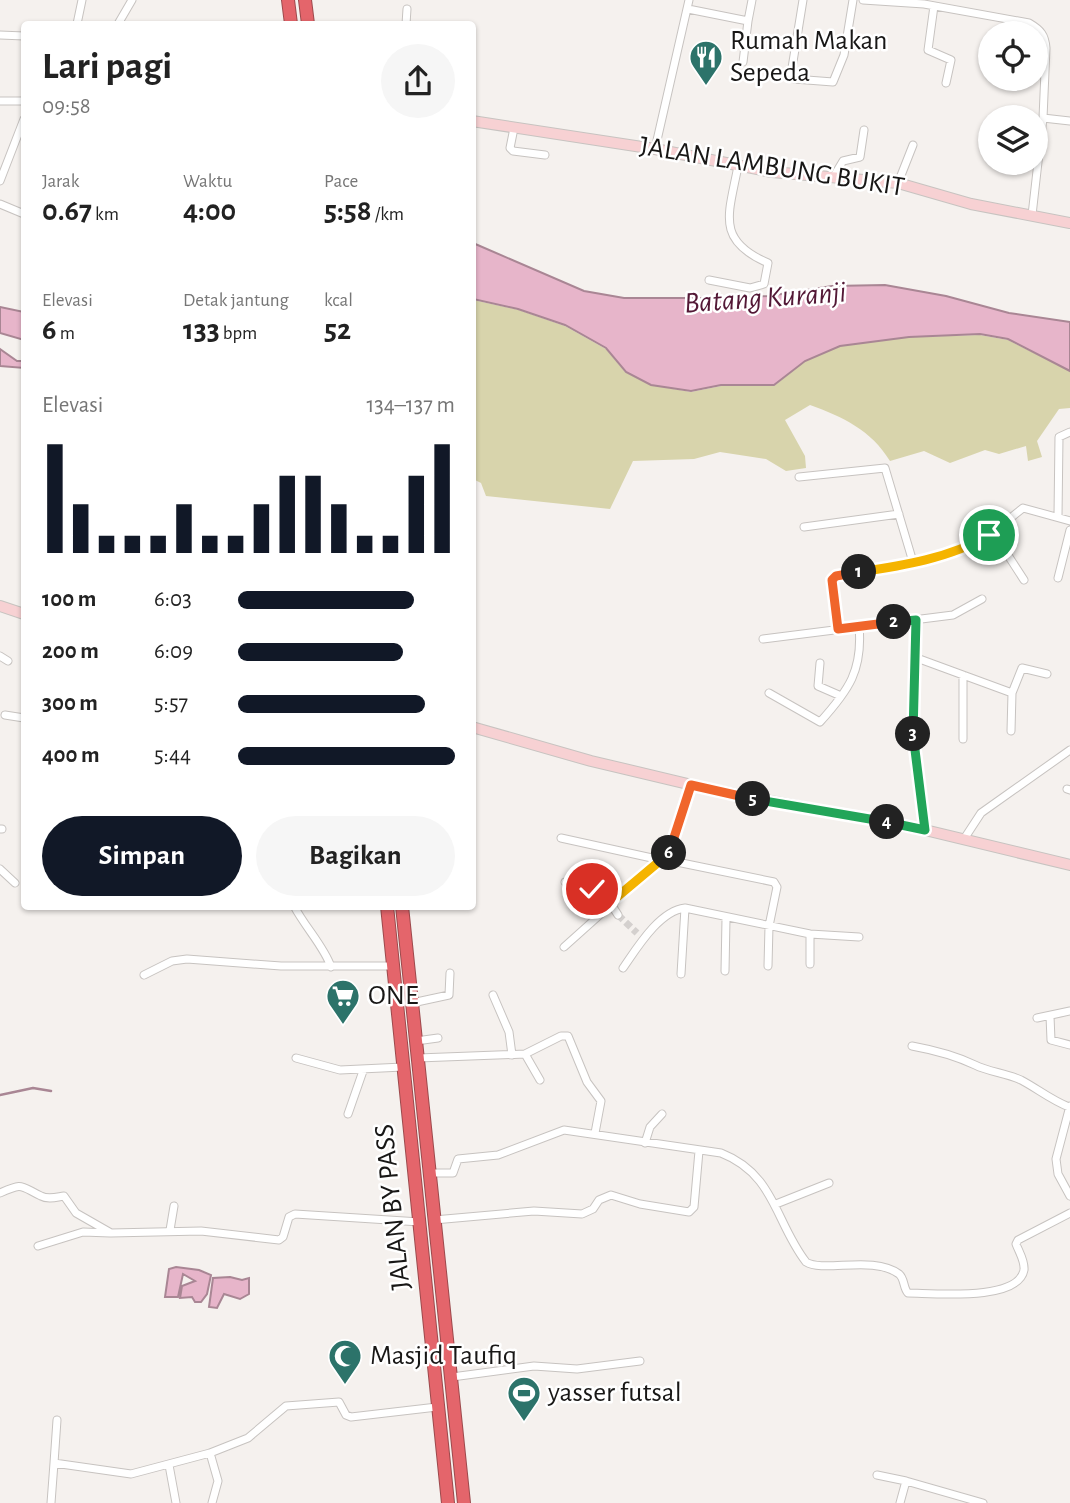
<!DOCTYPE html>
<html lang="id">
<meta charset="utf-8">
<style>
body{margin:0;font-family:"Alegreya Sans",sans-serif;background:#f6f6f6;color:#222;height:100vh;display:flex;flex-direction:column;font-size:26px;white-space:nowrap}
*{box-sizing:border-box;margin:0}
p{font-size:23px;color:#767676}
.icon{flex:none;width:38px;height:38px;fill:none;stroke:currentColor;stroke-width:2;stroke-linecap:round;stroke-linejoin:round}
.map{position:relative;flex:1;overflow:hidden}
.details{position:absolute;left:21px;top:21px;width:455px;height:889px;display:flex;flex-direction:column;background:#fff;border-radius:7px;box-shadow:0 2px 5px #0004}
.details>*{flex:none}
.controls{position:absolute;left:978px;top:21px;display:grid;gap:14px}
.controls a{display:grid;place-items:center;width:70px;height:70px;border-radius:50%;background:#fff;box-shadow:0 2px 5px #0004;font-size:35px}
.pin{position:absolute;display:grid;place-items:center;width:60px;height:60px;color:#fff;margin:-30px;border:4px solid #fff;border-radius:50%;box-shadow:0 2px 7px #0007}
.km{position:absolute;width:35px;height:35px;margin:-18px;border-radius:50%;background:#222;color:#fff;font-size:19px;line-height:35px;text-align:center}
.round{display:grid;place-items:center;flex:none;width:74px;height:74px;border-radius:37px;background:#f6f6f6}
.overview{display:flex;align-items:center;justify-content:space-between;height:119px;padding:0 21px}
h1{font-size:38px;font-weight:700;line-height:52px}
.figures{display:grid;grid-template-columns:repeat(3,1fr);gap:10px;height:119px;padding:7px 21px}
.figures div{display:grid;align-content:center}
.figures b{font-size:30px;font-weight:700}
.figures small{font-size:19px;font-weight:400}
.figures p{font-size:19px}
.chart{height:196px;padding:14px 21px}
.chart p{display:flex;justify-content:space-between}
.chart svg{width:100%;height:126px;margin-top:7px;stroke:#111827;stroke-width:6}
.primary-button{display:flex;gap:14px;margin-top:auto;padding:14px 21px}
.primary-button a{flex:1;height:80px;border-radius:42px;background:#111827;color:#fff;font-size:28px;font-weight:700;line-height:80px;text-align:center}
.primary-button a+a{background:#f6f6f6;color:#222}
ul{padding:0 21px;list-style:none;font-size:23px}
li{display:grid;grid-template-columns:112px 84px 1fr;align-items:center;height:52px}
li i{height:18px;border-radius:9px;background:#111827}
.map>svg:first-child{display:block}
.green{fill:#d8d4ac}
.water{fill:#e7b5ca;stroke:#a98694;stroke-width:2}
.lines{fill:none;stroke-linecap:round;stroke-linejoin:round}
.stream{stroke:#a98694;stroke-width:2.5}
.street-tunnel{stroke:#d4d0ce;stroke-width:7;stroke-dasharray:7 3.5;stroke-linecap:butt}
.street-casing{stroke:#c7c3c0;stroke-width:9}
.secondary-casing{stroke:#c7c3c0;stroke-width:12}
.highway-casing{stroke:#9d4a4d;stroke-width:14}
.street{stroke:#fff;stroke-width:7}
.secondary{stroke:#f7d1d3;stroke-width:10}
.highway{stroke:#e4656b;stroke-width:12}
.split-1-casing{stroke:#fff;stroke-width:14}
.split-2-casing{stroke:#fff;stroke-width:14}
.split-3-casing{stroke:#fff;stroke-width:14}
.split-4-casing{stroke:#fff;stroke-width:14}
.split-5-casing{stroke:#fff;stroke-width:14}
.split-6-casing{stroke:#fff;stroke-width:14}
.split-7-casing{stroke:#fff;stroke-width:14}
.split-1{stroke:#f5b400;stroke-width:9}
.split-2{stroke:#f0652b;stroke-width:9}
.split-3{stroke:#22a559;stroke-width:9}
.split-4{stroke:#22a559;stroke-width:9}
.split-5{stroke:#22a559;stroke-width:9}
.split-6{stroke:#f0652b;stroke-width:9}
.split-7{stroke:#f5b400;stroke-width:9}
.labels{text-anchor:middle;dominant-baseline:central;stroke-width:5;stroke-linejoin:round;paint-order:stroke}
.poi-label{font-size:28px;fill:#181716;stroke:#fff;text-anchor:start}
.street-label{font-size:28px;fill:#181716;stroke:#fff}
.water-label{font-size:30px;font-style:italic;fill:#531836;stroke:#fff}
</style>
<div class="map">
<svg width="1070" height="1503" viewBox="0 0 1070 1503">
<rect width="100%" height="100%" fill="#f5f1ee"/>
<path class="green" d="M473,300L519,310L565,326L606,349L625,372L651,385L691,392L721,386H774L805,361L840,346L909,337L980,335L1008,340L1070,371V408L1059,409L1037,441L1042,457L1028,461L1026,446L999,454L985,450L950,463L924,451L890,461C871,430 843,417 810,405L785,420L805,456L806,468L786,471L766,459L720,452L694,459L633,461L610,509L486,496L481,483L473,479Z"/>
<path class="water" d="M473,243L584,291L624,298H729L769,296L832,286L885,285L946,296L1009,313L1070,322V371L1008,339L980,334L909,337L840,346L805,361L774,385H721L691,391L651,385L626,372L606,348L565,325L518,309L473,299Z
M0,307L24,312V340L0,333Z
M0,349L17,361H24V368L0,366Z
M176,1267L199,1270L211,1275L207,1294L201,1302H195L192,1297L180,1298L182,1286L195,1281L183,1274L178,1297H165L169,1269Z
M230,1277L242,1280L249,1278V1294L240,1299L224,1294L217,1308L209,1307L213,1278Z"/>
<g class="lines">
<path class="stream" d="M0,1095L33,1088L51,1091"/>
<path class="street-tunnel" d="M618,915L637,933"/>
<defs>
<path id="street" d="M803,0L791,74L794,79L833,82L844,55L853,0
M863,0L924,4L1029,23C1041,30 1045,35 1046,48L1043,118L1032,215
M934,6L928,50L951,60L946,83
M688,9L748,21L752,0
M77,24L82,0
M118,24L132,0
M406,24L407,9
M0,35L24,36
M743,62L748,21
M0,101H24
M1043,118L1070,121
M514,128L510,148L513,151L545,155
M655,149L689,0
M834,176L843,161L860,157L864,130
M0,181L24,119
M898,183L913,145
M0,204L24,214
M709,280L750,288L764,284L768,263C715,240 729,214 738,166
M799,477L885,468L913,562
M1058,516L1059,437L1070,432
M804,527L899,514
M993,532L1023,508L1070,521
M1058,578L1070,530
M916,620L912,710L915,768L925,830
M838,629L833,577L898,567L959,549L993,532L1024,580
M763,639L953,615L982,599
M0,656L8,661
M914,657L1012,693L1011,731
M820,663L818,686L841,696
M963,675V739
M769,693L820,722C849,690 863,670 859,626
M1012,693L1022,668L1047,674
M5,715L24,718
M1067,789L1070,790
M0,829H2
M561,838L661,860
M964,839L981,813L1070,750
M667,860L774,882L777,887L769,926L768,966
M0,869L15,883
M565,882L617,897
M611,904L618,915
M294,906C305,927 325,948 331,967
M564,947L661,860H667L691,785
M810,964V934
M623,968C637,948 659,911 685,908L810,934L859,937
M725,971L726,919
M681,974L685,908
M144,975L172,961L187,959L281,966H393
M493,995L509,1032L512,1055
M412,1003L449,995L450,973
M1050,1016L1051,1040L1070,1045
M1037,1018L1070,1011
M416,1041L438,1038
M912,1046C934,1050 954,1055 975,1065C989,1072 1006,1073 1021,1080C1038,1089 1051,1100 1069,1107
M525,1054L540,1080
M296,1058L340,1070L403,1067
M418,1058L525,1054L561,1036H568L587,1082L601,1101L595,1133
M1070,1106L1056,1159L1058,1174L1070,1196
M348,1114L363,1071
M645,1143L650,1127L662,1114
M430,1173H453L458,1159L498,1155L564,1130L721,1153C775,1174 775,1222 806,1262C824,1273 873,1255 899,1274C905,1279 903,1288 908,1293C932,1293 1018,1302 1024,1270C1025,1261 1019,1252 1016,1244L1018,1240L1070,1213
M0,1193C24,1182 20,1186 41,1196C48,1200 57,1197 64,1196L76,1213L111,1233L201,1231L279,1240L283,1237L289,1217L295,1214L420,1222
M776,1204L829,1183
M434,1220L534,1211L582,1214L593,1209L599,1200L611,1195L640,1204L689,1212L694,1207L699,1151
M170,1230L174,1206
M38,1246L83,1232L110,1233
M452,1377L534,1366L577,1369L640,1361
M54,1463L57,1420
M169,1465L176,1503
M877,1475L906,1481
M51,1503L54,1463L131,1474L210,1453
M212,1503L218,1481L210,1453L248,1438L286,1406L339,1402L346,1415L351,1417L437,1407
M900,1503L906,1481L983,1503"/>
<path id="secondary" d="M472,121L655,149L772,172L898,183L971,204L1070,223
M0,606L24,614
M472,727L591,761L713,790L925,830L1070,865"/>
<path id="highway" d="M288,0L291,24
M305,0L308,24
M387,906L448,1503
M402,906L464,1503"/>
</defs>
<use href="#street" class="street-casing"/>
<use href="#secondary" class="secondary-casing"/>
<use href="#highway" class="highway-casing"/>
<use href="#street" class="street"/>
<use href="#secondary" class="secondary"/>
<use href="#highway" class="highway"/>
</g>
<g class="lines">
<defs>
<path id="split-1" d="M859,572C901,566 951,558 989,535"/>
<path id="split-2" d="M859,572L836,576L832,580L838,629L894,622"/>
<path id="split-3" d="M894,622L916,620L913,734"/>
<path id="split-4" d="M887,822L925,830L913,734"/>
<path id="split-5" d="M753,799L887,822"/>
<path id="split-6" d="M669,853L691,785L753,799"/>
<path id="split-7" d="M592,889L617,897L661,860H667L669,853"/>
</defs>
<use href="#split-1" class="split-1-casing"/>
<use href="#split-2" class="split-2-casing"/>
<use href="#split-3" class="split-3-casing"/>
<use href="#split-4" class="split-4-casing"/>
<use href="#split-5" class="split-5-casing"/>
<use href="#split-6" class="split-6-casing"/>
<use href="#split-7" class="split-7-casing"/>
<use href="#split-1" class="split-1"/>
<use href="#split-2" class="split-2"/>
<use href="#split-3" class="split-3"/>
<use href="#split-4" class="split-4"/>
<use href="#split-5" class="split-5"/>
<use href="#split-6" class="split-6"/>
<use href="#split-7" class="split-7"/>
</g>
<defs>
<symbol id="restaurant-pin" viewBox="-11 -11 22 30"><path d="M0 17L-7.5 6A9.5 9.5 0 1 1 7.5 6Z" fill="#2c736a" stroke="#fff"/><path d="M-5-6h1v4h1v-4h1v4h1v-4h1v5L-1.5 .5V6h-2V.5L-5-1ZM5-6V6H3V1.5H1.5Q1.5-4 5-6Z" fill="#fff"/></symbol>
<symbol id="supermarket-pin" viewBox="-11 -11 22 30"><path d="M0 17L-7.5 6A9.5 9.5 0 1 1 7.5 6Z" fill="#2c736a" stroke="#fff"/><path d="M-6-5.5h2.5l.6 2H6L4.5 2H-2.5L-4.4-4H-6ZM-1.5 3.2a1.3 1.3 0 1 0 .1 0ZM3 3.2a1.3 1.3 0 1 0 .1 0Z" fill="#fff"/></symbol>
<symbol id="mosque-pin" viewBox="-11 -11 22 30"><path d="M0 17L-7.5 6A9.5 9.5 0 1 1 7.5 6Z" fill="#2c736a" stroke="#fff"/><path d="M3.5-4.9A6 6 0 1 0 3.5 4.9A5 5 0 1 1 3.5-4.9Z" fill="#fff"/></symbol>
<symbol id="stadium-pin" viewBox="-11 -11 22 30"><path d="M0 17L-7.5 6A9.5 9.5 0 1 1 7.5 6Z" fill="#2c736a" stroke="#fff"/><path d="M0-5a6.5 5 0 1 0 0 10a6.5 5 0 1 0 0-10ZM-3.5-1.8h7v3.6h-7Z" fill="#fff"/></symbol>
</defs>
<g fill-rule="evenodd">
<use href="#restaurant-pin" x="687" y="38" width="38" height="52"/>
<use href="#supermarket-pin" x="324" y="977" width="38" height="52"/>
<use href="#mosque-pin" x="326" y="1337" width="38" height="52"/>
<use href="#stadium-pin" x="505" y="1374" width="38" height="52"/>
</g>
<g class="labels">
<g class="poi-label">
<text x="730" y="41">Rumah Makan<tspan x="730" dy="32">Sepeda</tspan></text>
<text x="368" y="996">ONE</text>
<text x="370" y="1356">Masjid Taufiq</text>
<text x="548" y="1393">yasser futsal</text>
</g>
<g class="street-label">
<text transform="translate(772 167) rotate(9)">JALAN LAMBUNG BUKIT</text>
<text transform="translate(393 1207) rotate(-96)">JALAN BY PASS</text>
</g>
<g class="water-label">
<text transform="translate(765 298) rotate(-4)">Batang Kuranji</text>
</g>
</g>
</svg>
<div class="controls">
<a><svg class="icon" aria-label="locate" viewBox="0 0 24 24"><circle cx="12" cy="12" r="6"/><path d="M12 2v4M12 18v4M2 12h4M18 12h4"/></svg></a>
<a><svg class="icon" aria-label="layers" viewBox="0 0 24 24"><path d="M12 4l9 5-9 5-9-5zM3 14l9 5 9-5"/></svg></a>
</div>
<div class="pin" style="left:989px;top:535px;background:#1e9e55"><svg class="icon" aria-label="arrive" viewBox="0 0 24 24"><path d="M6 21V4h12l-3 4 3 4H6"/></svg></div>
<div class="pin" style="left:592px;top:889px;background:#d93025"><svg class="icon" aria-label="check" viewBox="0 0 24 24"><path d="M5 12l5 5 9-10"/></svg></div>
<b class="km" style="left:859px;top:572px">1</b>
<b class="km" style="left:894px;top:622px">2</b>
<b class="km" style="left:913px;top:734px">3</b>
<b class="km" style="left:887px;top:822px">4</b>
<b class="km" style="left:753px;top:799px">5</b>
<b class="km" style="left:669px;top:853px">6</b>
<section class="details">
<div class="overview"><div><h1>Lari pagi</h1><p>09:58</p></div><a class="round"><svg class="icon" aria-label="share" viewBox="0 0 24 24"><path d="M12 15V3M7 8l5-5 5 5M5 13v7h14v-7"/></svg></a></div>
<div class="figures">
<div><p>Jarak</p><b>0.67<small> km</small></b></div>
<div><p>Waktu</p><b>4:00</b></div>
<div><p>Pace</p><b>5:58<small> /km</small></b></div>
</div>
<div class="figures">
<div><p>Elevasi</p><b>6<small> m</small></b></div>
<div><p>Detak jantung</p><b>133<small> bpm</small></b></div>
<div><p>kcal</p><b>52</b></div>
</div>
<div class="chart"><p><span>Elevasi</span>134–137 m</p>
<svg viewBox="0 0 160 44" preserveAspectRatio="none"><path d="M5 44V6M15 44V27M25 44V38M35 44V38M45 44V38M55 44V27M65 44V38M75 44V38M85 44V27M95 44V17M105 44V17M115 44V27M125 44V38M135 44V38M145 44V17M155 44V6"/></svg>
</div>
<ul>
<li><b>100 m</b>6:03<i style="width:81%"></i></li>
<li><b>200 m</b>6:09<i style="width:76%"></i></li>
<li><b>300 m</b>5:57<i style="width:86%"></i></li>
<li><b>400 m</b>5:44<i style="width:100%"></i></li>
</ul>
<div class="primary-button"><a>Simpan</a><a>Bagikan</a></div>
</section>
</div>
